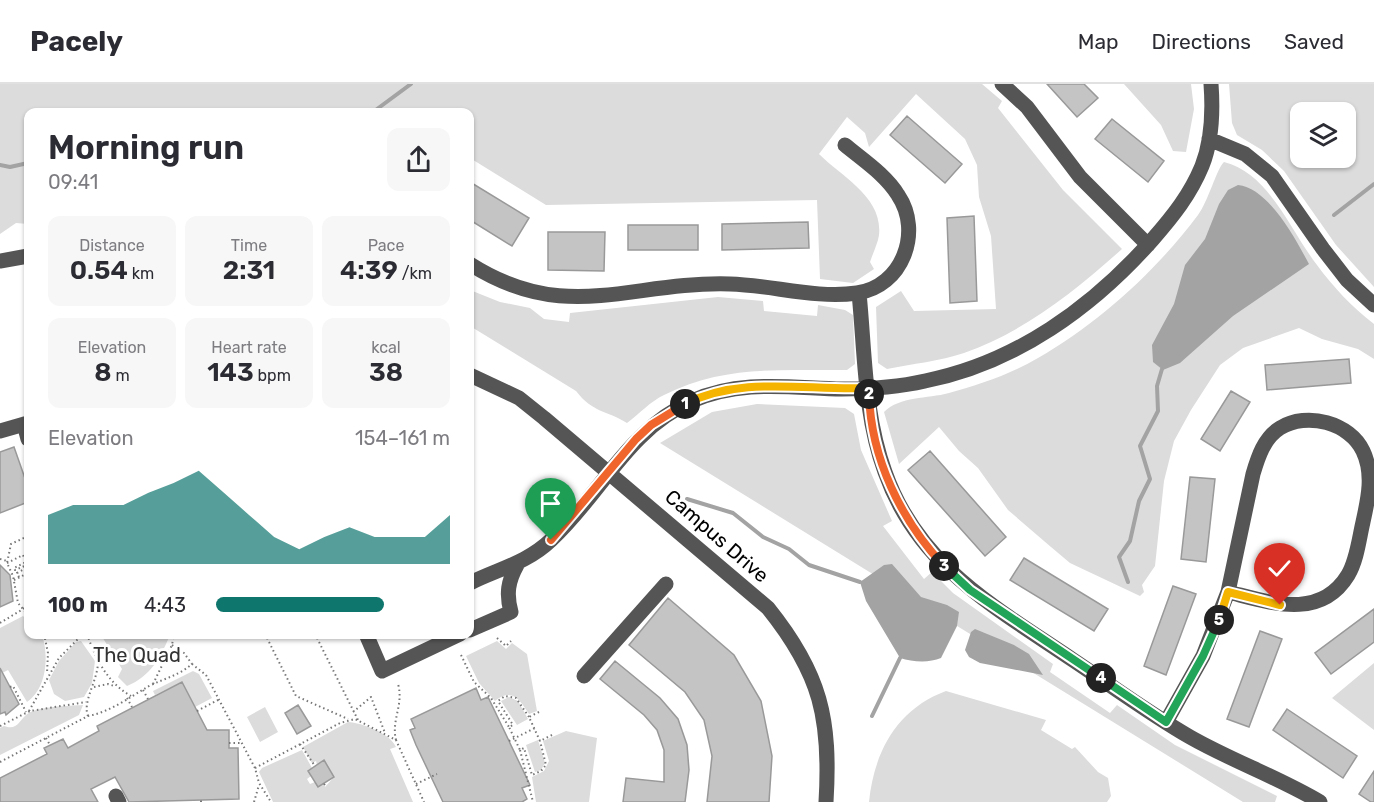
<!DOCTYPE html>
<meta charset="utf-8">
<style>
body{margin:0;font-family:Rubik,sans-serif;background:#f7f7f7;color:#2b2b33;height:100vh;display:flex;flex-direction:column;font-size:22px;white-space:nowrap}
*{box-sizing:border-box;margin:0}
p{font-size:20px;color:#7c7c81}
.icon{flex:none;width:33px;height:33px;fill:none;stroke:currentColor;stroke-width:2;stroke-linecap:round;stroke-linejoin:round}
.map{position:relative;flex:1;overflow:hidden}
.panel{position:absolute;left:24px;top:24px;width:450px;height:531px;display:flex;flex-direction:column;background:#fff;border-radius:12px;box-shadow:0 2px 4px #0004}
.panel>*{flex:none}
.tools{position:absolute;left:1290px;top:18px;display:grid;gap:12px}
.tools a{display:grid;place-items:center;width:66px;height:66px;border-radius:12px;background:#fff;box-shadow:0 2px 4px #0004;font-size:30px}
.pin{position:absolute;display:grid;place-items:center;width:51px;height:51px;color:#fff;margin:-62px -26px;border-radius:50% 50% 50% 0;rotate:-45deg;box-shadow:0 0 6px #0007}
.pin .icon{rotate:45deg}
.km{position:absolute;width:30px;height:30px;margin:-15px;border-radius:50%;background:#222;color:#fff;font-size:16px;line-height:30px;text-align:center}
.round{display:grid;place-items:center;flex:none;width:63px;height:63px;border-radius:12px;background:#f7f7f7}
.head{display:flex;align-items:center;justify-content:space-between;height:102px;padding:0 24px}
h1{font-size:33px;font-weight:600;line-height:45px}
.figures{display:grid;grid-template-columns:repeat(3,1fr);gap:9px;height:102px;padding:6px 24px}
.figures div{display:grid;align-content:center;border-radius:12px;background:#f7f7f7;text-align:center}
.figures b{font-size:26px;font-weight:600}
.figures small{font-size:16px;font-weight:400}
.figures p{font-size:16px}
.chart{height:168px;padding:12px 24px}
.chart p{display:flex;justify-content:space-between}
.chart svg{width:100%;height:108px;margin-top:6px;fill:#0f766e;opacity:.7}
ul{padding:0 24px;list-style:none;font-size:20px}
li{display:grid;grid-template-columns:96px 72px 1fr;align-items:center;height:45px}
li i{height:15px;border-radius:8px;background:#0f766e}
header{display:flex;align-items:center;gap:36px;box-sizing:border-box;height:84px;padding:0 30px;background:#fff;border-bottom:2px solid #e1e1e2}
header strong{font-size:28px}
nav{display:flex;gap:33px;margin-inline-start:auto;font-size:21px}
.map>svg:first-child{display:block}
.green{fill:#dcdcdc;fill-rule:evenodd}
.water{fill:#a3a3a3}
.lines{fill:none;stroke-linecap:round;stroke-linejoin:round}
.stream{stroke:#a3a3a3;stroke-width:4}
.building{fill:#c4c4c4;stroke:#999;stroke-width:1.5}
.path{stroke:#777;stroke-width:2;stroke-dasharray:1.5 3;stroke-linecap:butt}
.minor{stroke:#555;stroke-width:15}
.split-1-casing{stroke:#fff;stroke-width:12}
.split-2-casing{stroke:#fff;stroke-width:12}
.split-3-casing{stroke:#fff;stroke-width:12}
.split-4-casing{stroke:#fff;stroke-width:12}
.split-5-casing{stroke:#fff;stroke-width:12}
.split-6-casing{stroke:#fff;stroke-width:12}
.split-1{stroke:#f0652b;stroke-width:8}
.split-2{stroke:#f5b400;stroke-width:8}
.split-3{stroke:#f0652b;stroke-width:8}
.split-4{stroke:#22a559;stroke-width:8}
.split-5{stroke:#22a559;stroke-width:8}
.split-6{stroke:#f5b400;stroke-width:8}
.labels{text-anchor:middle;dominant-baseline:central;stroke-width:6;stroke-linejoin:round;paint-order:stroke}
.street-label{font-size:20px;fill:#000;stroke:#fff}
.park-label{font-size:20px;fill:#333;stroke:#fff}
</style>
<header>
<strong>Pacely</strong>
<nav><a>Map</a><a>Directions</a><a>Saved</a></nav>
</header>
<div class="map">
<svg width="1374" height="718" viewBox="0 0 1374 718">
<rect width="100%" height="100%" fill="#fff"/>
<path class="green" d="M0,0H982L1002,17L998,24L1063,106L1122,165C1075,207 1024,248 964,269C940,277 912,280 887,285L878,279L876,223L901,207L914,227L996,225L991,152L979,113L977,81L965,55L916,10L869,63L865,49L847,33L819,70C842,93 883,113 879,151C878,159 873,169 870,178L874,185L853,199L820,195L817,116L546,121L470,74V28H28V140L16,139L0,150Z
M1124,0H1191L1194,25L1186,68L1173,67L1161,41Z
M1229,0H1374V203L1336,161L1284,87L1262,66L1237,51L1232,39ZM1300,28H1346V74H1300Z
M1224,78C1269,89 1290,146 1317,181C1333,203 1352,223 1374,240V275L1358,265L1322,255L1299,244L1243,264L1220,281L1191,326L1174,357L1164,397L1155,482L1142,501L1144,508L1140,512L1070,479L1051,463L1008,426L978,384L959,367L939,343L899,380L884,328C900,312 927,315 949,309C979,301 1011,290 1038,274C1099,239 1156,187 1198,131C1208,118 1217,84 1224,78Z
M470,206L500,218L530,224L544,235L569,238L570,229L718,213L763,217L764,227L817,232L818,221L845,226L853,231L855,280L847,286C782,287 725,280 664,311C651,317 639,330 627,339C606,326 593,329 576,307L470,242Z
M757,320L845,324L854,330L861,366L892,437L883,442L924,495L932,488L953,509L1053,580L1050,588L1110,629L1117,621L1175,661L1277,712L1275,718H1243L660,359L712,328Z
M23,532L28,537V550L42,551C49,571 47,605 27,618L8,586L0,590V544Z
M101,551H170C160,574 151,592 127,602L118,593L122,585Z
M81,557L95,577L92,599L84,613L65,617L54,610L49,596L59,577L76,558Z
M497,557L506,565L512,559L527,570L537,627L529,630C520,616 512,603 495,617L479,599L466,572Z
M1374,579V646L1332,614Z
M193,587L199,590L212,614L195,623L182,598L155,611L153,607Z
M946,607L1046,636L1041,646L1072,665L1075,663L1098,688L1108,694L1111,712L1107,718H869C874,668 897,625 946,607Z
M509,613L518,617L528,635L517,641L501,617Z
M83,621L79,631L0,671V644L4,642C17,647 19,637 26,631C36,622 70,622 83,621Z
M265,623L278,648L260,658L247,633Z
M348,638C362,639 390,649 396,663L390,665L413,718H273L259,688L262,684L302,666L312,684L308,687L311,692L307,695L310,700L315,698L318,703L324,699L325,703L334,693L324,677L317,681L316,677L312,679L303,663Z
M566,647L597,654L589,718H536L532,693L544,687L549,677L543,657Z
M538,656L545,679L541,686L535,688L526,661Z"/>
<path class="water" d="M1238,101C1269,104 1296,156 1309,180L1233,232L1180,279L1163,286L1153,278L1152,261L1174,220L1185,181L1205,155L1219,120L1228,106Z
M892,480L921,513L947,521L959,528L957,542L941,574C929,579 913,578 900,574L866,517L860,498L884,481Z
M975,545L1014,561L1029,570L1043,591L980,579L969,573L965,566L971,548Z"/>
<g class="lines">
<path class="stream" d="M373,28L411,0
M0,81L10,83L28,79
M1334,131L1374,100
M687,415L733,429L763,453L789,465L809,481L860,498
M1128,498L1119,473L1130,457L1139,417L1150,395L1140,362L1158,327L1157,302L1162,285
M872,632L900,574"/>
</g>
<path class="building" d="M1047,0H1084L1098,14L1077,33Z
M907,32L962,80L945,99L890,51Z
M1112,35L1164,77L1148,98L1095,55Z
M470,98L529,134L512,162L470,136Z
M974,132L977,217L950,219L947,134Z
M808,138L809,164L722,166V140Z
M628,141H698V166H628Z
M548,148H605L604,187L548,186Z
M1349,275L1351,299L1267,306L1265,281Z
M1231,307L1250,318L1220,367L1201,355Z
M14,363L28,403V418L0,429V368Z
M930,367L1006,453L985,472L908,386Z
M1190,393L1215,395L1206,478L1181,475Z
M1024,474L1108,525L1094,547L1010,496Z
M0,481L10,491L13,517L0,523Z
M1173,502L1196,510L1166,591L1144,582Z
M668,514L734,571L761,617L772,672L769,718H707L712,672L704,636L685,608L629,561Z
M1374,525V558L1331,590L1315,569Z
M1260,547L1282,555L1249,643L1227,635Z
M615,577L660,614L678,635L687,661L689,686L685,718H623L626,694L664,698V666L657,646L644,631L600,595Z
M0,584L19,620L6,631L5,628L0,630Z
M182,598L207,646H229V664H238L239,715L129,718L115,693L91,705L98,718H0V694L47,670L44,664L63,655L68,664L99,647L97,642Z
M476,604L481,616L488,613L530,701L522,704L527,715L522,718H443L416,661L410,646L415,644L411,635Z
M298,621L311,642L297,650L285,629Z
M1287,625L1357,672L1343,694L1273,646Z
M324,676L334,693L318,703L308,687Z
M1374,687V718H1371L1359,710Z"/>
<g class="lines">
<path class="path" d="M28,452L11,460L7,479L13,492L18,519L28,531
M0,475L7,477
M7,479L23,471L26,478L14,484L15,486L27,481L28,483L17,489L19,493
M14,496L28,489
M0,539L28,522
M44,550L48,569L47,589
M87,550C96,576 108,599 131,612
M265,550L296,612L348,635
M315,550L358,636
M497,554L506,562L511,557
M172,561L184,569L192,580
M461,571L474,598L491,614L509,643
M153,600L172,561L174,550
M10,603L13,602L26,628
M94,603L108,600L114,602
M143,606L148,615
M127,614L132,623
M29,627L59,574L83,550
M197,627L218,616
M353,628L371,613L385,649
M539,628L529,633L540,657L552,651
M88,632C82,618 98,596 98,578
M529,633L516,614L505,612L498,617L513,641L509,643L520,666L524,664L532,691L541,687L546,681L540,657
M0,642L30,627L86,618
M46,654L50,661
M396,656C391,636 404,621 398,600
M509,657L535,644
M229,659H241
M300,660L315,682
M520,666L533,718
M0,678L88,632C110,628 130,613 149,602C165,594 178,592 192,580L206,591L255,684L259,699L271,718
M255,684L340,639L355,635L396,656L424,718
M416,700L437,690
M324,701L326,698
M201,718V715
M254,718L259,701"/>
<path class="minor" d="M1002,0L1027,23L1080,93L1148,161
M1209,55L1245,70L1272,92L1323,165L1347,196L1374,221
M0,177L28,172
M470,180C566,241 630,197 730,200C772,201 816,215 857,209C902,203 923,148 898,111C886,91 863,76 845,61
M859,209C865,269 864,331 885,388C918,482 995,523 1073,576C1112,602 1150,630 1190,653C1232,677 1278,693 1320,718
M470,291L519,314L544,334L768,524C821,590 831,635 826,718
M24,340L28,355
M0,347L28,339
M470,499C498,485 527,479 551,456C601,410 627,346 692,317C741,295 791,304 842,305C868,305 899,303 925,297C1016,279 1093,223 1153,155C1173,132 1190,111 1202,82C1212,57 1213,27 1211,0
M470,546L511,528C506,510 508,497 517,481
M366,550L382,587L460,550
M584,592L666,500
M1166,638L1203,572L1228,508C1269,518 1320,537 1348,491C1357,476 1359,455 1363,438C1368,415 1374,390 1363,367C1350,339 1307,327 1280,344C1264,354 1258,373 1253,390L1228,508
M116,712L119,718"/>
</g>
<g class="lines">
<defs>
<path id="split-1" d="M551,456L636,355L651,341L685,320"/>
<path id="split-2" d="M685,320C743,291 807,307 868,304L869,310"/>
<path id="split-3" d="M869,310C871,375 901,436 944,482"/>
<path id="split-4" d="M944,482L970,506L1101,594"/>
<path id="split-5" d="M1101,594L1166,638L1203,572L1219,536"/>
<path id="split-6" d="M1219,536L1228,508L1280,521"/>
</defs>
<use href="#split-1" class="split-1-casing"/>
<use href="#split-2" class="split-2-casing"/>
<use href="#split-3" class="split-3-casing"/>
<use href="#split-4" class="split-4-casing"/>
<use href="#split-5" class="split-5-casing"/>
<use href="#split-6" class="split-6-casing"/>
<use href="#split-1" class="split-1"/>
<use href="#split-2" class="split-2"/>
<use href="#split-3" class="split-3"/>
<use href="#split-4" class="split-4"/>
<use href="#split-5" class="split-5"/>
<use href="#split-6" class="split-6"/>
</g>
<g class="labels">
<g class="street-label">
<text transform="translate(717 452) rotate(41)">Campus Drive</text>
</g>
<g class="park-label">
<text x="137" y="571">The Quad</text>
</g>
</g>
</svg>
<div class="tools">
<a><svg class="icon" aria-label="layers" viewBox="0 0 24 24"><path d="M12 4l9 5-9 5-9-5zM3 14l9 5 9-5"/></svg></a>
</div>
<div class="pin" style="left:551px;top:456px;background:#1e9e55"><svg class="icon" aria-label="arrive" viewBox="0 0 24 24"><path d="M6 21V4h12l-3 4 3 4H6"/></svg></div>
<div class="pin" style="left:1280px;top:521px;background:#d93025"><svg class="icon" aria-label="check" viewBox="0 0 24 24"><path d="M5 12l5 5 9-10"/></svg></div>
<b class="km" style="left:685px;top:320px">1</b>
<b class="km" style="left:869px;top:310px">2</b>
<b class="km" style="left:944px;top:482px">3</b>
<b class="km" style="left:1101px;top:594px">4</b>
<b class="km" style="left:1219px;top:536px">5</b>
<section class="panel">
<div class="head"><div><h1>Morning run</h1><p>09:41</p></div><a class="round"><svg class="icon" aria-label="share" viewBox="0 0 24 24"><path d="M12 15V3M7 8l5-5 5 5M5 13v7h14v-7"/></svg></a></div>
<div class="figures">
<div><p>Distance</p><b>0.54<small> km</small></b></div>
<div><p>Time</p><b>2:31</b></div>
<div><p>Pace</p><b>4:39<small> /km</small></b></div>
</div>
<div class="figures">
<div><p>Elevation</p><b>8<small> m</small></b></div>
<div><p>Heart rate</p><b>143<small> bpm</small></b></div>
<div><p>kcal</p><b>38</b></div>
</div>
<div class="chart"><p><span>Elevation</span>154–161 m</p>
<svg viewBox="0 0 160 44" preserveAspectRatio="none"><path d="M0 44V24L10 20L20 20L30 20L40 15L50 11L60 6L70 15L80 24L90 33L100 38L110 33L120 29L130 33L140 33L150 33L160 24V44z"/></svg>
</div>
<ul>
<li><b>100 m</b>4:43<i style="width:72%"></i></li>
</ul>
</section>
</div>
